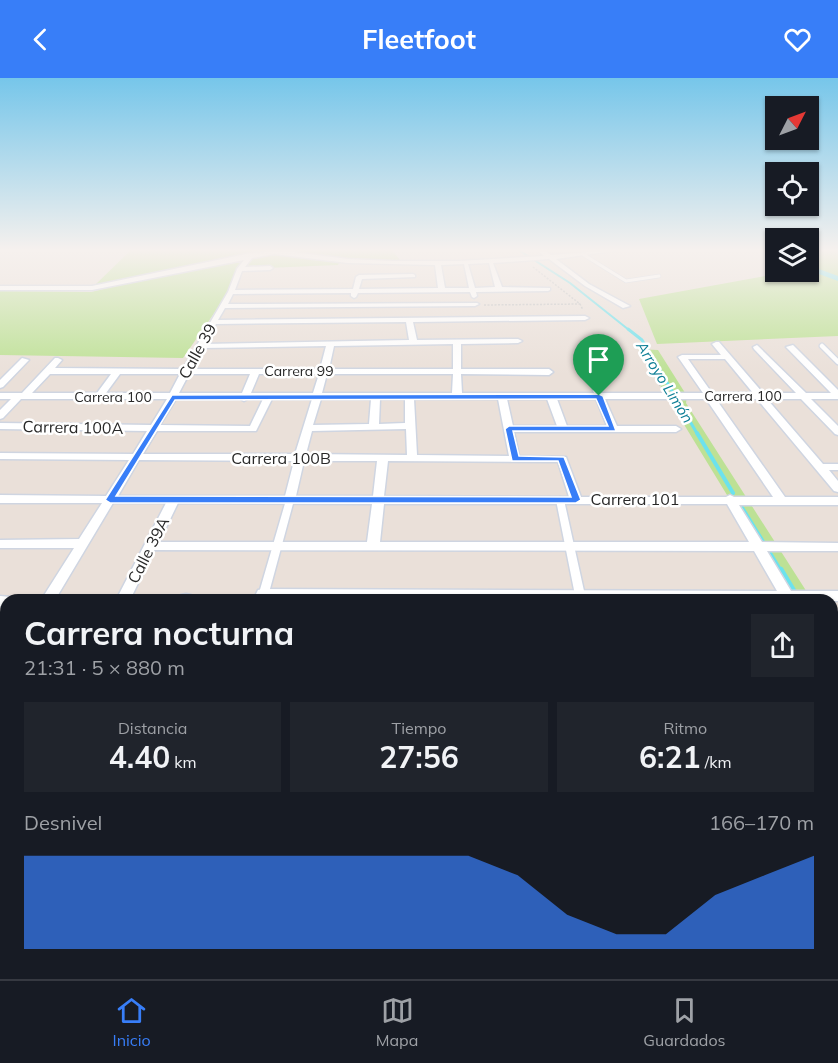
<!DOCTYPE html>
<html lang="es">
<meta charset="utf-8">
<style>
body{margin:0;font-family:Mulish,sans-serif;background:#20242c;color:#f1f3f6;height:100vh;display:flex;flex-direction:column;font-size:22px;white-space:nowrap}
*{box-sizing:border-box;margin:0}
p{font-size:20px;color:#9ea1a6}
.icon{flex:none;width:33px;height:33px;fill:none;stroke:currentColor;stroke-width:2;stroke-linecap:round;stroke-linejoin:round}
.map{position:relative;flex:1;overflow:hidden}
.panel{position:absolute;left:0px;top:516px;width:838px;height:386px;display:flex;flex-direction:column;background:#171b24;border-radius:18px 18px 0 0;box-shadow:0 2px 4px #0004}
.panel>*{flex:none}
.needle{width:39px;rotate:48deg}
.buttons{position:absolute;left:765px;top:18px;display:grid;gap:12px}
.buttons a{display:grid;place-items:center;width:54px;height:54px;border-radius:0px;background:#171b24;box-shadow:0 2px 4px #0004;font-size:30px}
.pin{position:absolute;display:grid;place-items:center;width:51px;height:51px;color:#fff;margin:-62px -26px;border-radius:50% 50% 50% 0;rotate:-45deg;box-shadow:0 0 6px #0007}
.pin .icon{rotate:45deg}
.round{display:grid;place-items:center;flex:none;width:63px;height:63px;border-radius:0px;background:#20242c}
.summary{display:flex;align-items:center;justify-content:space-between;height:102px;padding:0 24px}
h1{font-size:33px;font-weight:700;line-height:45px}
.metrics{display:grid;grid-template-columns:repeat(3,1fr);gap:9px;height:102px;padding:6px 24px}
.metrics div{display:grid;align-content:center;border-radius:0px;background:#20242c;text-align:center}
.metrics b{font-size:30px;font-weight:700}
.metrics small{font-size:16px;font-weight:400}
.metrics p{font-size:16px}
.chart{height:168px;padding:12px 24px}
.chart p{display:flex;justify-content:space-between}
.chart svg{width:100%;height:108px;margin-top:6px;fill:#387ef8;opacity:.7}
header{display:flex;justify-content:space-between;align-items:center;height:78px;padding:0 24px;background:#387ef8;color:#fff;font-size:27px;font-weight:700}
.tabs{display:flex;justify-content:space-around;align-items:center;height:84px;border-top:2px solid #363941;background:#171b24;font-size:16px;color:#9ea1a6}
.tabs a{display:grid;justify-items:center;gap:3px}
.tabs .selected{color:#387ef8}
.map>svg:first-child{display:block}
.green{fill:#bde195}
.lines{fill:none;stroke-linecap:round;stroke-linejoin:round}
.stream-far3{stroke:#6ce2ed;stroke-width:2}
.stream-far2{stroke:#6ce2ed;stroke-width:3}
.stream-far1{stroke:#6ce2ed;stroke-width:4}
.stream{stroke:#6ce2ed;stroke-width:4.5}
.canal{fill:#6ce2ed;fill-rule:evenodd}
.service-far1-casing{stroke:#cfd5e1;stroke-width:4.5}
.service-casing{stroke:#cfd5e1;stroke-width:7}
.pedestrian-casing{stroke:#cfd5e1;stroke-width:3}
.minor-casing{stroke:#cfd5e1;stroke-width:3}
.path{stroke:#c3c3c3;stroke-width:1.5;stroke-dasharray:2 1.5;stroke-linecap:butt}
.service-far1{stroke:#fff;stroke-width:3}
.service{stroke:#fff;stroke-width:4.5}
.pedestrian{fill:#fff;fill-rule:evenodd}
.minor{fill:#fff;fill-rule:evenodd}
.route{fill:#387ef8;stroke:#fff;stroke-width:1.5;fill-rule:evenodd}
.labels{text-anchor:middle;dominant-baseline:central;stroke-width:5;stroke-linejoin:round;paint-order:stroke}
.far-street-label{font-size:14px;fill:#282828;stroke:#fff}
.far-water-label{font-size:15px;font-style:italic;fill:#0e7f96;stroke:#fff}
.street-label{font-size:16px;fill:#282828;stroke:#fff}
</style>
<header><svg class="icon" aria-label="back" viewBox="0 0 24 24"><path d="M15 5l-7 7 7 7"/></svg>Fleetfoot<svg class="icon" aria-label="heart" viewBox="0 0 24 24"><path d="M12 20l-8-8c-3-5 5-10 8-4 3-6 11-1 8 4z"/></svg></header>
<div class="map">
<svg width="838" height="901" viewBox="0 0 838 901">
<rect width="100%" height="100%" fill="#eae0d9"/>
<path class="green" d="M132,171H391L400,182L340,183L338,187L245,191L183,280L0,277V213L91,214L204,187L97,209L95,207Z
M809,171H838V258L657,266L639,221L787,194H808Z
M638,271L658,272L687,318L686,325L812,522H791Z"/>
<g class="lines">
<path class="stream-far3" d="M517,171L570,205L629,252"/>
<path class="stream-far2" d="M628,251L642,262L698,357"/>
<path class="stream-far1" d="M697,355L733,415
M741,428L781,493"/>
<path class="stream" d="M781,491L796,516
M832,574L836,579"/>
<path class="canal" d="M765,171L776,172V176L766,172Z
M808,187L838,198V203L808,192Z"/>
<defs>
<path id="service-far1" d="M584,177L626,203L659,198"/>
<path id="service" d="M822,268L838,284
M590,280L600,294L595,312L599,318"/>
<path id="pedestrian" d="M290,419L294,422L267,522H257L286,422Z
M560,419L564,422L586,522H576L556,422Z"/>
<path id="minor" d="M536,171H543L551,177L627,171L556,181L589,206L630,228L623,230L585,208L549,181L493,185L502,209L550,210V212L548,213L476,214L477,218L474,220L472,219L470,214L358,215L356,219L354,220L351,218V215L233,216L228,226L477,225L479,226L475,228L225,230L218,242L585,238L589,240L585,242L413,244L417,262L518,261L522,263L518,265L461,266V291H549L553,294L549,297L461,296L462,315H703L678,279L682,277H721L712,266L716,264H719L763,315H796L754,271L753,269L757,267L806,315H831L786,269L793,267L838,312V321H811L838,348V357L835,356L801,321H767L823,386H838V392H829L838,403V414L834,413L757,321H716L785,419H838V427H739L762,464L838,465V473H767L791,513H838V523L263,521L258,520L256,516L258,512L263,511L777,513L754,473L154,472L130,522H116L166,425H113L55,522H41L74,470H0V462L79,461L102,425H0V417L106,418L129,382L0,381V375L133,376L147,353L0,351V345L151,347L167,321H21L3,340L0,341V332L11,321H0V315H22L55,280H58L62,282L55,290L183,291L228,214L237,191L244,182L92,212H0V208H92L251,175L285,173L348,181L392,183H459L544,178ZM274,176L348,185L435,187L438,210L359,211L362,201L415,199V197L413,196L359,197L356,199L353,211L235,212L242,193L270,192L273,190L270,188L245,189L252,180ZM489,185L495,209L475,210L468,186ZM464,186L469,210H445L441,187ZM406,244L409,262L204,266L216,246ZM453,266V291H329L334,268ZM326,268L320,291H191L202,270ZM688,281H725L753,315H712ZM50,296H111L97,315H32ZM120,296H180L170,315H106ZM189,296H250L242,315H179ZM259,296H319L313,315H251ZM327,296H453L452,315H322ZM176,321H240L244,323L248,321H263L250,348L160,347ZM272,321H312L295,376H143L157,353H256ZM321,321H371L369,346L313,347ZM380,321H405V345L379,346ZM414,321H498L509,378L417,377ZM507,321H547L557,348H513ZM557,321H596L607,348H567ZM605,321H706L773,419H734L730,417L726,419H581L566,379L519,378L514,354H676L681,351L676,348H617ZM406,351L407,377L306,376L312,353ZM139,382L294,383L285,418H118ZM304,383H377L373,418H296ZM388,383L558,384L569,419L384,418ZM178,425L372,426L367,464H159ZM384,426H727L749,464H380Z
M22,280L29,282L3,309L0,310V302Z
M186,516L191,517L192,522H178L181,517Z
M0,518L11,519L12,522H6V528H0Z
M6,584V605L0,608V587Z
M832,584H838V598H832Z
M0,705H6V723H0Z
M6,749V777L0,780V751Z
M42,896H64L62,901H40Z
M156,896H178L177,901H155Z
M329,896H351L350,901H328Z
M442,896H464V901H442Z
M562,896H584L585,901H563Z"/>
</defs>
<use href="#service-far1" class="service-far1-casing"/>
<use href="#service" class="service-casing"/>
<use href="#pedestrian" class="pedestrian-casing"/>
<use href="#minor" class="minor-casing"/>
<path class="path" d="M533,189L580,226L583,232
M484,227L580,226
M649,288L661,309"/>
<use href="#service-far1" class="service-far1"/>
<use href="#service" class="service"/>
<use href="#pedestrian" class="pedestrian"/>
<use href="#minor" class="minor"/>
</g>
<linearGradient id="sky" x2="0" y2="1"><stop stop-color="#76c6ea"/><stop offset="0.58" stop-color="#f6f1ee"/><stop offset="1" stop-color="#f6f1ee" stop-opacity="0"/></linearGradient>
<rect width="838" height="297" fill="url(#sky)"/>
<path class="route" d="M599,316L603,318L616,353H513L519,378L564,379L581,422L576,425H110L105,422L172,317ZM596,321L608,348H509L505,351L512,383H558L571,419L116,418L175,322Z"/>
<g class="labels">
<g class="far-street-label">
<text x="299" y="293">Carrera 99</text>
<text x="743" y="318">Carrera 100</text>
<text x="113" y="319">Carrera 100</text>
</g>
<g class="far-water-label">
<text transform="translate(665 304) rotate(58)">Arroyo Limón</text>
</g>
<g class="street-label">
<text transform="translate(197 273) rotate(-61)">Calle 39</text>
<text transform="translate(73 349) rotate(1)">Carrera 100A</text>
<text x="281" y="380">Carrera 100B</text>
<text x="635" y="421">Carrera 101</text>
<text transform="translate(148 472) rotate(-63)">Calle 39A</text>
</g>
</g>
</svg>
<div class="buttons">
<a><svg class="needle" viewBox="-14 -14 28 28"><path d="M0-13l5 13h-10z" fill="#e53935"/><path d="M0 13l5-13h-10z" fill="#9ea1a6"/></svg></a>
<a><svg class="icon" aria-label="locate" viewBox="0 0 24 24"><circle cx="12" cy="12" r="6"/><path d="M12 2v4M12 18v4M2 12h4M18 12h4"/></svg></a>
<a><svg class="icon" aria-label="layers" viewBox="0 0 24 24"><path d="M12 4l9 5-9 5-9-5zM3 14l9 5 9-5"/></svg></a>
</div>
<div class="pin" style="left:599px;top:318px;background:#1e9e55"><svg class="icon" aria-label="arrive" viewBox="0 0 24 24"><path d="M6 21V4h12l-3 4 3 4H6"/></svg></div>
<section class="panel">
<div class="summary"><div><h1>Carrera nocturna</h1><p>21:31 · 5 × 880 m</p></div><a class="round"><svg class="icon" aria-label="share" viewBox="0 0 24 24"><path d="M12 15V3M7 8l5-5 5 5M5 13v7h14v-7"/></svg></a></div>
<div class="metrics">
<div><p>Distancia</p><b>4.40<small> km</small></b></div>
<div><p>Tiempo</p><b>27:56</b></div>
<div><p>Ritmo</p><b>6:21<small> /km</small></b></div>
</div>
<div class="chart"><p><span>Desnivel</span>166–170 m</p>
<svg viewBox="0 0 160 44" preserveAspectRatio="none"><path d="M0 44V6L10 6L20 6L30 6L40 6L50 6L60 6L70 6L80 6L90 6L100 14L110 30L120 38L130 38L140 22L150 14L160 6V44z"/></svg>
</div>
</section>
</div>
<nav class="tabs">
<a class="selected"><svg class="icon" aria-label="home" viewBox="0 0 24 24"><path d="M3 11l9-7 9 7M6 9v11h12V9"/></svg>Inicio</a>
<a><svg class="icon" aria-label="map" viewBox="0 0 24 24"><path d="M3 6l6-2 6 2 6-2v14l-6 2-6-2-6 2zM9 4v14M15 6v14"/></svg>Mapa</a>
<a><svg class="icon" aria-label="saved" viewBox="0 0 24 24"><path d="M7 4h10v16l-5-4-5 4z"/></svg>Guardados</a>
</nav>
